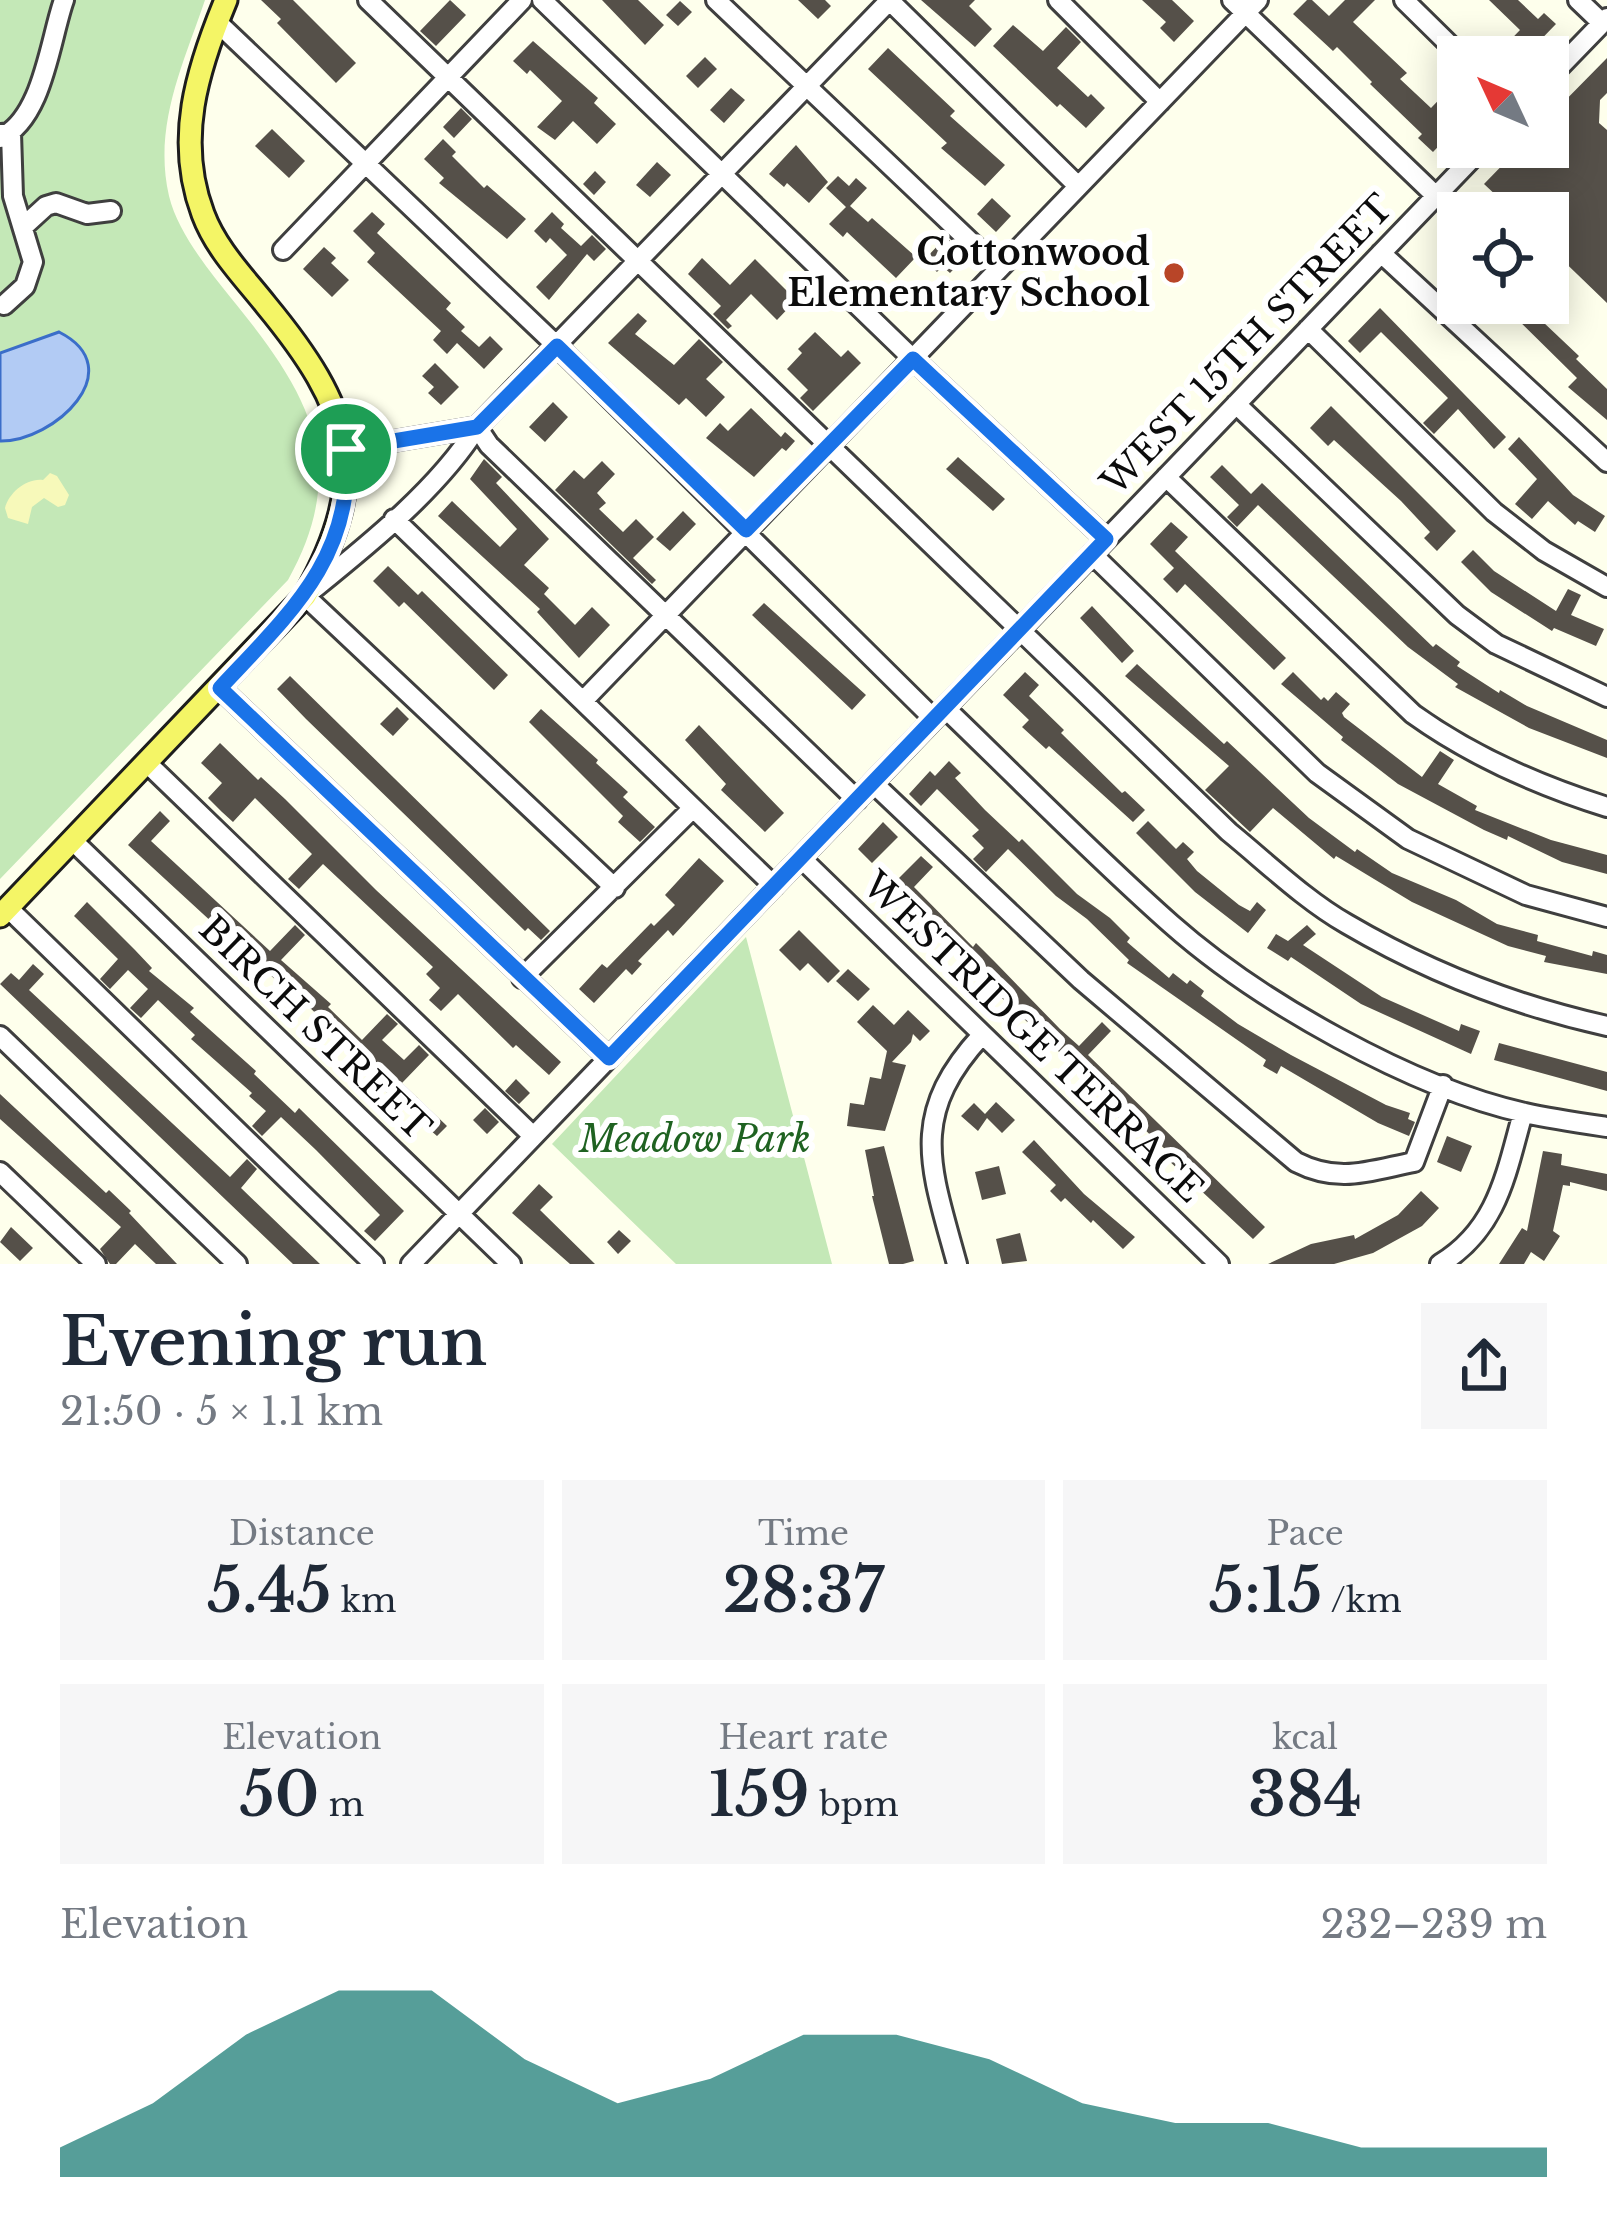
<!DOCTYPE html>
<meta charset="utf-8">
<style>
body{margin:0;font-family:"Libre Baskerville",serif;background:#f6f6f7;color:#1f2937;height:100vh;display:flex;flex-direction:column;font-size:45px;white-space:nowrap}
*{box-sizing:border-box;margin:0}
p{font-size:39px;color:#747a83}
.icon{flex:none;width:66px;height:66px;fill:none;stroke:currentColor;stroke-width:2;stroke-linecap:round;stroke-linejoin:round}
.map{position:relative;height:1264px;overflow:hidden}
.details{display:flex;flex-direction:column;background:#fff;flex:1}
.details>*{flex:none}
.needle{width:78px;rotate:314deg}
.buttons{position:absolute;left:1437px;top:36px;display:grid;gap:24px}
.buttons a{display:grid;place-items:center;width:132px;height:132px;border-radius:0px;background:#fff;box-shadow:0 6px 30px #0003;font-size:60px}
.pin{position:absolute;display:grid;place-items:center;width:102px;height:102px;color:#fff;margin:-51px;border:6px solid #fff;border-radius:50%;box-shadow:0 3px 12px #0007}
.round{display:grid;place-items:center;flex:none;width:126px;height:126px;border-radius:0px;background:#f6f6f7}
.headline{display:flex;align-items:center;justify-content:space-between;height:204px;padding:0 60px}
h1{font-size:66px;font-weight:600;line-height:90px}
.figures{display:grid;grid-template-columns:repeat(3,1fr);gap:18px;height:204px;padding:12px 60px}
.figures div{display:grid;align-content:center;border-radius:0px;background:#f6f6f7;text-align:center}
.figures b{font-size:60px;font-weight:600}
.figures small{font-size:33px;font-weight:400}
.figures p{font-size:33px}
.chart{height:336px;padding:24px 60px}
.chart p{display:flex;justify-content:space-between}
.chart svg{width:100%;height:216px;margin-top:12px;fill:#0f766e;opacity:.7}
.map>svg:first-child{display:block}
.green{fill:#c4e8b7}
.sand{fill:#f7f9ba}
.water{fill:#b2cbf4;stroke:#3b6ec9;stroke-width:3}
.building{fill:#555049}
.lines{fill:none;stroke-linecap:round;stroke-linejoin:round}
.minor-casing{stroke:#3f3f3f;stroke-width:24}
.major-casing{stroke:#1d1d1d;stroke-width:27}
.minor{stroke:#fff;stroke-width:18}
.major{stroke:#f4f566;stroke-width:21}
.route-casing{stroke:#fff;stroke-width:24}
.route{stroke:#1a73e8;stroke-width:15}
.poi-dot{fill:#b84528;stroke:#fff;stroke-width:4.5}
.labels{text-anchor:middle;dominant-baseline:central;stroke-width:12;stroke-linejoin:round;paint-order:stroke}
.poi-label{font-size:36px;font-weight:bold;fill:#0c0c0c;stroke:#fff;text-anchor:end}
.street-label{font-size:36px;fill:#0c0c0c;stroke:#fff}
.park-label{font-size:36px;font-style:italic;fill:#1f6221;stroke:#fff}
</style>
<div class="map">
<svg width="1607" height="1264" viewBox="0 0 1607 1264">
<rect width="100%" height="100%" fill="#feffec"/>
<path class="green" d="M0,0H205C183,65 153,126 169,196C178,233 208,269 231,298C306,390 353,463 288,580L0,879Z
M746,937L832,1264H676L552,1144Z"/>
<path class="sand" d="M50,473L57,476L69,495L65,505L58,507L44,498L32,507L28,524L8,518L5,508C9,493 26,478 43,480Z"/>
<path class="water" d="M59,332C132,369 54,442 0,441V353Z"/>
<path class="building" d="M261,0H293L356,63L336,83L277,23L281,19Z
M450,0L466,15L436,46L420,31Z
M602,0H638L664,25L645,45Z
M798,0H825L831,6L818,19Z
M921,0H975L969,6L992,29L975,47Z
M1142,0H1172L1194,21L1174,42L1160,28L1166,22Z
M1307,0H1312L1329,16L1345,0H1375L1353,22L1407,73L1400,79L1431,108L1458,80V126L1433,152L1418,138L1422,134L1370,84L1372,82L1337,47L1333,51L1293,14Z
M1489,0H1518L1538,19L1544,13L1556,24L1524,57H1494L1520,30Z
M680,1L692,12L678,26L666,15Z
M1013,25L1043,51L1066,27L1081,42L1057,68L1088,97L1091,94L1105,108L1086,128L1060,104L1057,107L993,46Z
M533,41L598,98L594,103L616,124L597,144L573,121L555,140L537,127L562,101L530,70L527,74L513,61Z
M888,48L955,111L950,116L1005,165L985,186L941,148L947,143L868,69Z
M705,57L717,69L698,88L686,76Z
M1607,58V93L1600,100L1599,123L1607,130V303L1548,246V213H1515L1484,184L1520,147H1548V118Z
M731,88L745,100L724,123L710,110Z
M461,108L472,119L454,138L443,127Z
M272,129L305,161L289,178L255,146Z
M443,139L456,152L452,156L484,188L487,185L526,219L507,239L439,183L444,178L424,159Z
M796,145L828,182L809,203L787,183L784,187L769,174Z
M657,162L671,175L650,197L636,185Z
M595,171L606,182L594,195L583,184Z
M838,176L849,186L856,178L867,188L850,206L868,222L872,218L916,257L896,278L847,232L843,237L829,224L846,207L826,188Z
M992,198L1011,216L996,232L977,214Z
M372,212L385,224L377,233L451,303L446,309L465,327L461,331L479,347L490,336L503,349L484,369L457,343L447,354L433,340L441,331L367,262L375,253L353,231Z
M552,212L564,224L561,228L581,246L592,235L606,249L594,261L587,254L549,300L536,287L567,255L550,238L546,243L534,231Z
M946,237L966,256L950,273L942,266L937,272L924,260Z
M324,247L336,258L331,263L349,280L332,297L303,269Z
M702,258L730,285L755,259L796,300L777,320L751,294L726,320L732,326L728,329L713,314L721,306L688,274Z
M1501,303H1523L1579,356L1576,359L1607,389V420L1568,387L1577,378Z
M1380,308L1506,437L1494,449L1458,409L1434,434L1423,423L1448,398L1381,332L1360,353L1348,341Z
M638,313L647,321L635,334L674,365L699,339L723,362L706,379L725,397L706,417L686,398L679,405L608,343Z
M815,332L841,357L848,350L861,363L813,411L800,398L808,390L787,369L802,353L798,349Z
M435,363L459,387L441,405L428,393L434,387L422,376Z
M553,402L568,417L545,442L529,427Z
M1331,406L1456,531L1437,551L1424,538L1430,532L1401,501L1334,440L1328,446L1310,428Z
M751,408L781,437L785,432L795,441L786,451L782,448L754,477L706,438L720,423L728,431Z
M1519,437L1573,495L1605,516L1595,532L1578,521L1575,525L1548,501L1532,519L1515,504L1537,479L1508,449Z
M958,457L1005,499L993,511L946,469Z
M484,459L502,477L496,483L549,539L524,565L549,588L544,594L575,625L592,607L610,625L579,658L537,612L540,609L438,516L452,501L500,547L517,529L470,479Z
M602,461L615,474L597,493L606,503L599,509L623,532L636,519L654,537L633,558L656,580L652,584L555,490L574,470L584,479Z
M1222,465L1251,494L1262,483L1433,647L1436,644L1460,662L1457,666L1499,693L1500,690L1527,706L1607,740V758L1529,728L1455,687L1458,684L1408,647L1258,505L1237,527L1227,517L1239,505L1210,477Z
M683,511L696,524L670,551L656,539Z
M1171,522L1188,537L1175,551L1286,658L1274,670L1185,584L1177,593L1163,579L1174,568L1150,544Z
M1473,550L1494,571L1556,611L1568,589L1581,595L1571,615L1604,629L1596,646L1554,628L1552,631L1491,592L1461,562Z
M388,566L418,595L422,591L508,675L494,690L404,602L399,607L373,581Z
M764,603L866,695L852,710L752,615Z
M1092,606L1134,651L1122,663L1080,618Z
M1137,664L1224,744L1227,741L1309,818L1355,852L1357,849L1392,873L1456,900L1497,924L1538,935L1537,941L1592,956L1593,951L1607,955V974L1544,962L1546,956L1508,946L1412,902L1336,856L1334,859L1273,808L1250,832L1205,790L1229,766L1125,676Z
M1025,672L1039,685L1029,696L1064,730L1061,733L1122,793L1125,791L1145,810L1133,822L1049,746L1046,749L1022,727L1029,720L1003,695Z
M1293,672L1321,700L1324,697L1328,701L1336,692L1350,704L1342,713L1344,717L1422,777L1440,751L1454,760L1438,784L1477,806L1475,810L1551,840L1607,855V874L1562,862L1508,836L1507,840L1484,830L1398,784L1341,740L1343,737L1281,684Z
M290,676L550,931L541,940L528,928L525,931L306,719L277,689Z
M397,707L409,719L393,736L380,724Z
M541,709L598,760L596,763L628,792L623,797L655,827L640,842L618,822L623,816L529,722Z
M699,725L784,813L765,832L721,790L726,784L685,740Z
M220,743L258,780L261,777L285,799L376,890L561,1062L549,1075L516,1045L513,1048L458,994L441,1011L429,1000L440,988L426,974L433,967L323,864L299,889L288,879L312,854L255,798L233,822L222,812L208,798L222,783L201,763Z
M949,761L961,773L955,778L985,810L1019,842L1022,839L1077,894L1110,918L1130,938L1127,942L1169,978L1173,973L1187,984L1190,980L1204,991L1201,996L1238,1024L1291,1055L1386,1105L1410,1113L1408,1119L1415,1122L1409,1136L1378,1123L1281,1066L1277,1074L1263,1066L1266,1060L1127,963L1129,960L1087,919L1056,896L1008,849L986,872L973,859L984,848L972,836L979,830L937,789L921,806L909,794L930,771L935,776Z
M160,811L170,821L151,841L270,951L295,925L305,935L281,960L331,1004L328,1007L362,1040L387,1014L398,1024L382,1040L404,1060L419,1045L429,1055L402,1083L447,1126L437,1136L384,1090L324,1028L327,1024L287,986L285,988L252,959L128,845Z
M1148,821L1176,849L1183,842L1194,852L1187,859L1197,871L1239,905L1250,911L1257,902L1266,910L1248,933L1195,892L1136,833Z
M883,822L898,837L872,863L858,849Z
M921,856L933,867L914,887L973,947L976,943L994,961L1060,1029L1079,1046L1102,1022L1111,1031L1088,1055L1265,1227L1253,1239L1167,1159L1171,1155L1137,1122L1130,1129L1109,1108V1099L988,985L992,982L955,946L952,950L895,892L887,901L870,885L885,869L897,880Z
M699,858L724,881L673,936L668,930L638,961L642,964L632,975L626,969L594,1003L579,989L602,964L607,968L651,923L654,926L675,905L665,895Z
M87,902L135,950L152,968L149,971L194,1008L190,1012L256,1071L254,1074L295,1113L299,1108L404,1211L375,1241L364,1231L380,1215L316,1150L281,1117L262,1136L252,1126L266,1111L249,1096L252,1093L191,1039L195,1035L158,1000L141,1018L130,1008L148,989L128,970L110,989L100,979L118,959L74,916Z
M1307,925L1316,934L1303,945L1382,997L1459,1031L1461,1024L1480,1031L1471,1054L1361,1004L1291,957L1288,961L1267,948L1276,934L1288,941Z
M799,930L840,971L828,983L808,963L800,971L779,950Z
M33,964L44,974L29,990L230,1177L247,1159L257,1169L241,1188L320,1264H293L0,984L11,973L19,980Z
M848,969L870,989L858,1001L836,981Z
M873,1005L894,1025L908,1010L930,1031L920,1041L913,1034L911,1042L892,1062L906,1065L885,1131L847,1126L850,1103L864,1105L870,1077L881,1079L887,1051L857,1022Z
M1499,1043L1607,1072V1091L1494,1060Z
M516,1079L530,1093L519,1104L505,1091Z
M0,1094L106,1193L109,1190L131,1211L129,1213L177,1264H156L135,1244L116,1264H110L100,1249L121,1227L0,1119Z
M996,1102L1015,1120L1002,1133L987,1118L978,1131L961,1116L974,1103L985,1114Z
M485,1108L499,1122L487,1134L473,1120Z
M1447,1136L1472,1146L1461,1172L1437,1162Z
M1034,1140L1084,1194L1135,1237L1123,1249L1093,1220L1091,1223L1065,1198L1061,1202L1050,1191L1056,1185L1022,1152Z
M884,1146L914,1261L903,1264H889L872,1196H874L865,1150Z
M1543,1151L1562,1154L1561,1165L1607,1174V1191L1570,1182V1186L1563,1185L1553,1231L1560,1236L1544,1261L1531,1252L1524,1264H1499L1522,1228L1527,1231Z
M999,1166L1006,1194L982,1200L975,1172Z
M539,1184L553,1197L540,1210L595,1264H570L512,1213Z
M1421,1191L1439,1208L1422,1226L1373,1253L1334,1264H1268L1311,1244L1354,1235L1355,1239L1398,1215Z
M11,1227L33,1248L20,1261L0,1242Z
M619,1230L631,1241L618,1254L607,1242Z
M1020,1233L1027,1261L1002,1264L996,1239Z"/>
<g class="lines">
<defs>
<path id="minor" d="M368,0L1229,832C1267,863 1305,900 1347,924C1427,971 1517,1006 1607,1026
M542,0L913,359L1106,539
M716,0L998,268
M889,0L1078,186
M1058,0L1160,102
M1232,0L1436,196
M1404,0L1462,57
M1578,0L1602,23
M217,22L557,346L934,719
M1548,79L1607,18
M0,134L11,133L13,196L33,262L25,286L4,305
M0,138C43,119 50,39 64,0
M23,227L46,206L56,203L87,214L111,211
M283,250L522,0
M1381,253L1607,462
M1308,329L1494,512L1544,551L1607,587
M1236,404L1457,615L1496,644L1607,697
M477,427L489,445L857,800
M346,449L477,427
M1166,477L1413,714C1473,757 1537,785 1607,807
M394,519L774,886
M1092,554L1317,773L1408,839L1526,895L1607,917
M220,688L609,1058
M584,700L1258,0
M945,708C1020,780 1093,855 1171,924C1258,1001 1412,1088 1525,1113C1552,1119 1580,1123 1607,1127
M147,763L533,1136
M873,783L1081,980L1296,1162C1339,1184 1369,1171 1414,1162L1443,1085
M73,841L511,1264
M801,858L1219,1264
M615,888L305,596C363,549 437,491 477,427L890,0
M8,908L374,1264
M522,978L693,808
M0,1036L237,1264
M0,1172L96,1264
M411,1264L1483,147
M957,1264C931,1168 907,1116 982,1035
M1440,1264C1498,1229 1506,1173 1523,1113"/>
<path id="major" d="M0,916L305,596C374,474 351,408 266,305C243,276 216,249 203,214C175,140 197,70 226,0"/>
</defs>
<use href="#minor" class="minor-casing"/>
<use href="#major" class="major-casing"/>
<use href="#minor" class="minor"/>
<use href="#major" class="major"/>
</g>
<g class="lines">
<defs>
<path id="route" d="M557,346L746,530L913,359L1106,539L609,1058L220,688C287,616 355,557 346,449L477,427Z"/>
</defs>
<use href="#route" class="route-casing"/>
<use href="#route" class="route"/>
</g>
<circle class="poi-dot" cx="1174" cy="273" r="12"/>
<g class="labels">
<g class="poi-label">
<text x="1150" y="252">Cottonwood<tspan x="1150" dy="41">Elementary School</tspan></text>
</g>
<g class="street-label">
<text transform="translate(1247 345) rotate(-46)">WEST 15TH STREET</text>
<text transform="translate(315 1028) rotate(44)">BIRCH STREET</text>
<text transform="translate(1033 1037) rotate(44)">WESTRIDGE TERRACE</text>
</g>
<g class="park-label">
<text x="695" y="1139">Meadow Park</text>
</g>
</g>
</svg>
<div class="buttons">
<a><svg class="needle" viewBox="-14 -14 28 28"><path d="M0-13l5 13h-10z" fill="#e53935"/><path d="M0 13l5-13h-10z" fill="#747a83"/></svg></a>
<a><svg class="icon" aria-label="locate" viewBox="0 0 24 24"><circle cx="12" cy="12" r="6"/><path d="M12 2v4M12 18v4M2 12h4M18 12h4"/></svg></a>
</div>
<div class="pin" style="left:346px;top:449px;background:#1e9e55"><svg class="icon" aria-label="arrive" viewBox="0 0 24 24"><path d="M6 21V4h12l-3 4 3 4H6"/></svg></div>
</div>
<section class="details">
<div class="headline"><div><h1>Evening run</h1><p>21:50 · 5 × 1.1 km</p></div><a class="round"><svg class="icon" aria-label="share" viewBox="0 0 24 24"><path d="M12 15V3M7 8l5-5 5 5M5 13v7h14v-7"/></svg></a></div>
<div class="figures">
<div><p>Distance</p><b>5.45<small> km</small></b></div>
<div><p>Time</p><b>28:37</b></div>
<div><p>Pace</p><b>5:15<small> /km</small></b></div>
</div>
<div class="figures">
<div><p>Elevation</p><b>50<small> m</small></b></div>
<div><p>Heart rate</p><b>159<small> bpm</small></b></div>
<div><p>kcal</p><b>384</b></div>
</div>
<div class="chart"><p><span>Elevation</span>232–239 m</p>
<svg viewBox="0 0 160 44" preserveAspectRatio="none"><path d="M0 44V38L10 29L20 15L30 6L40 6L50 20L60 29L70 24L80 15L90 15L100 20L110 29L120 33L130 33L140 38L150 38L160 38V44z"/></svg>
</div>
</section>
